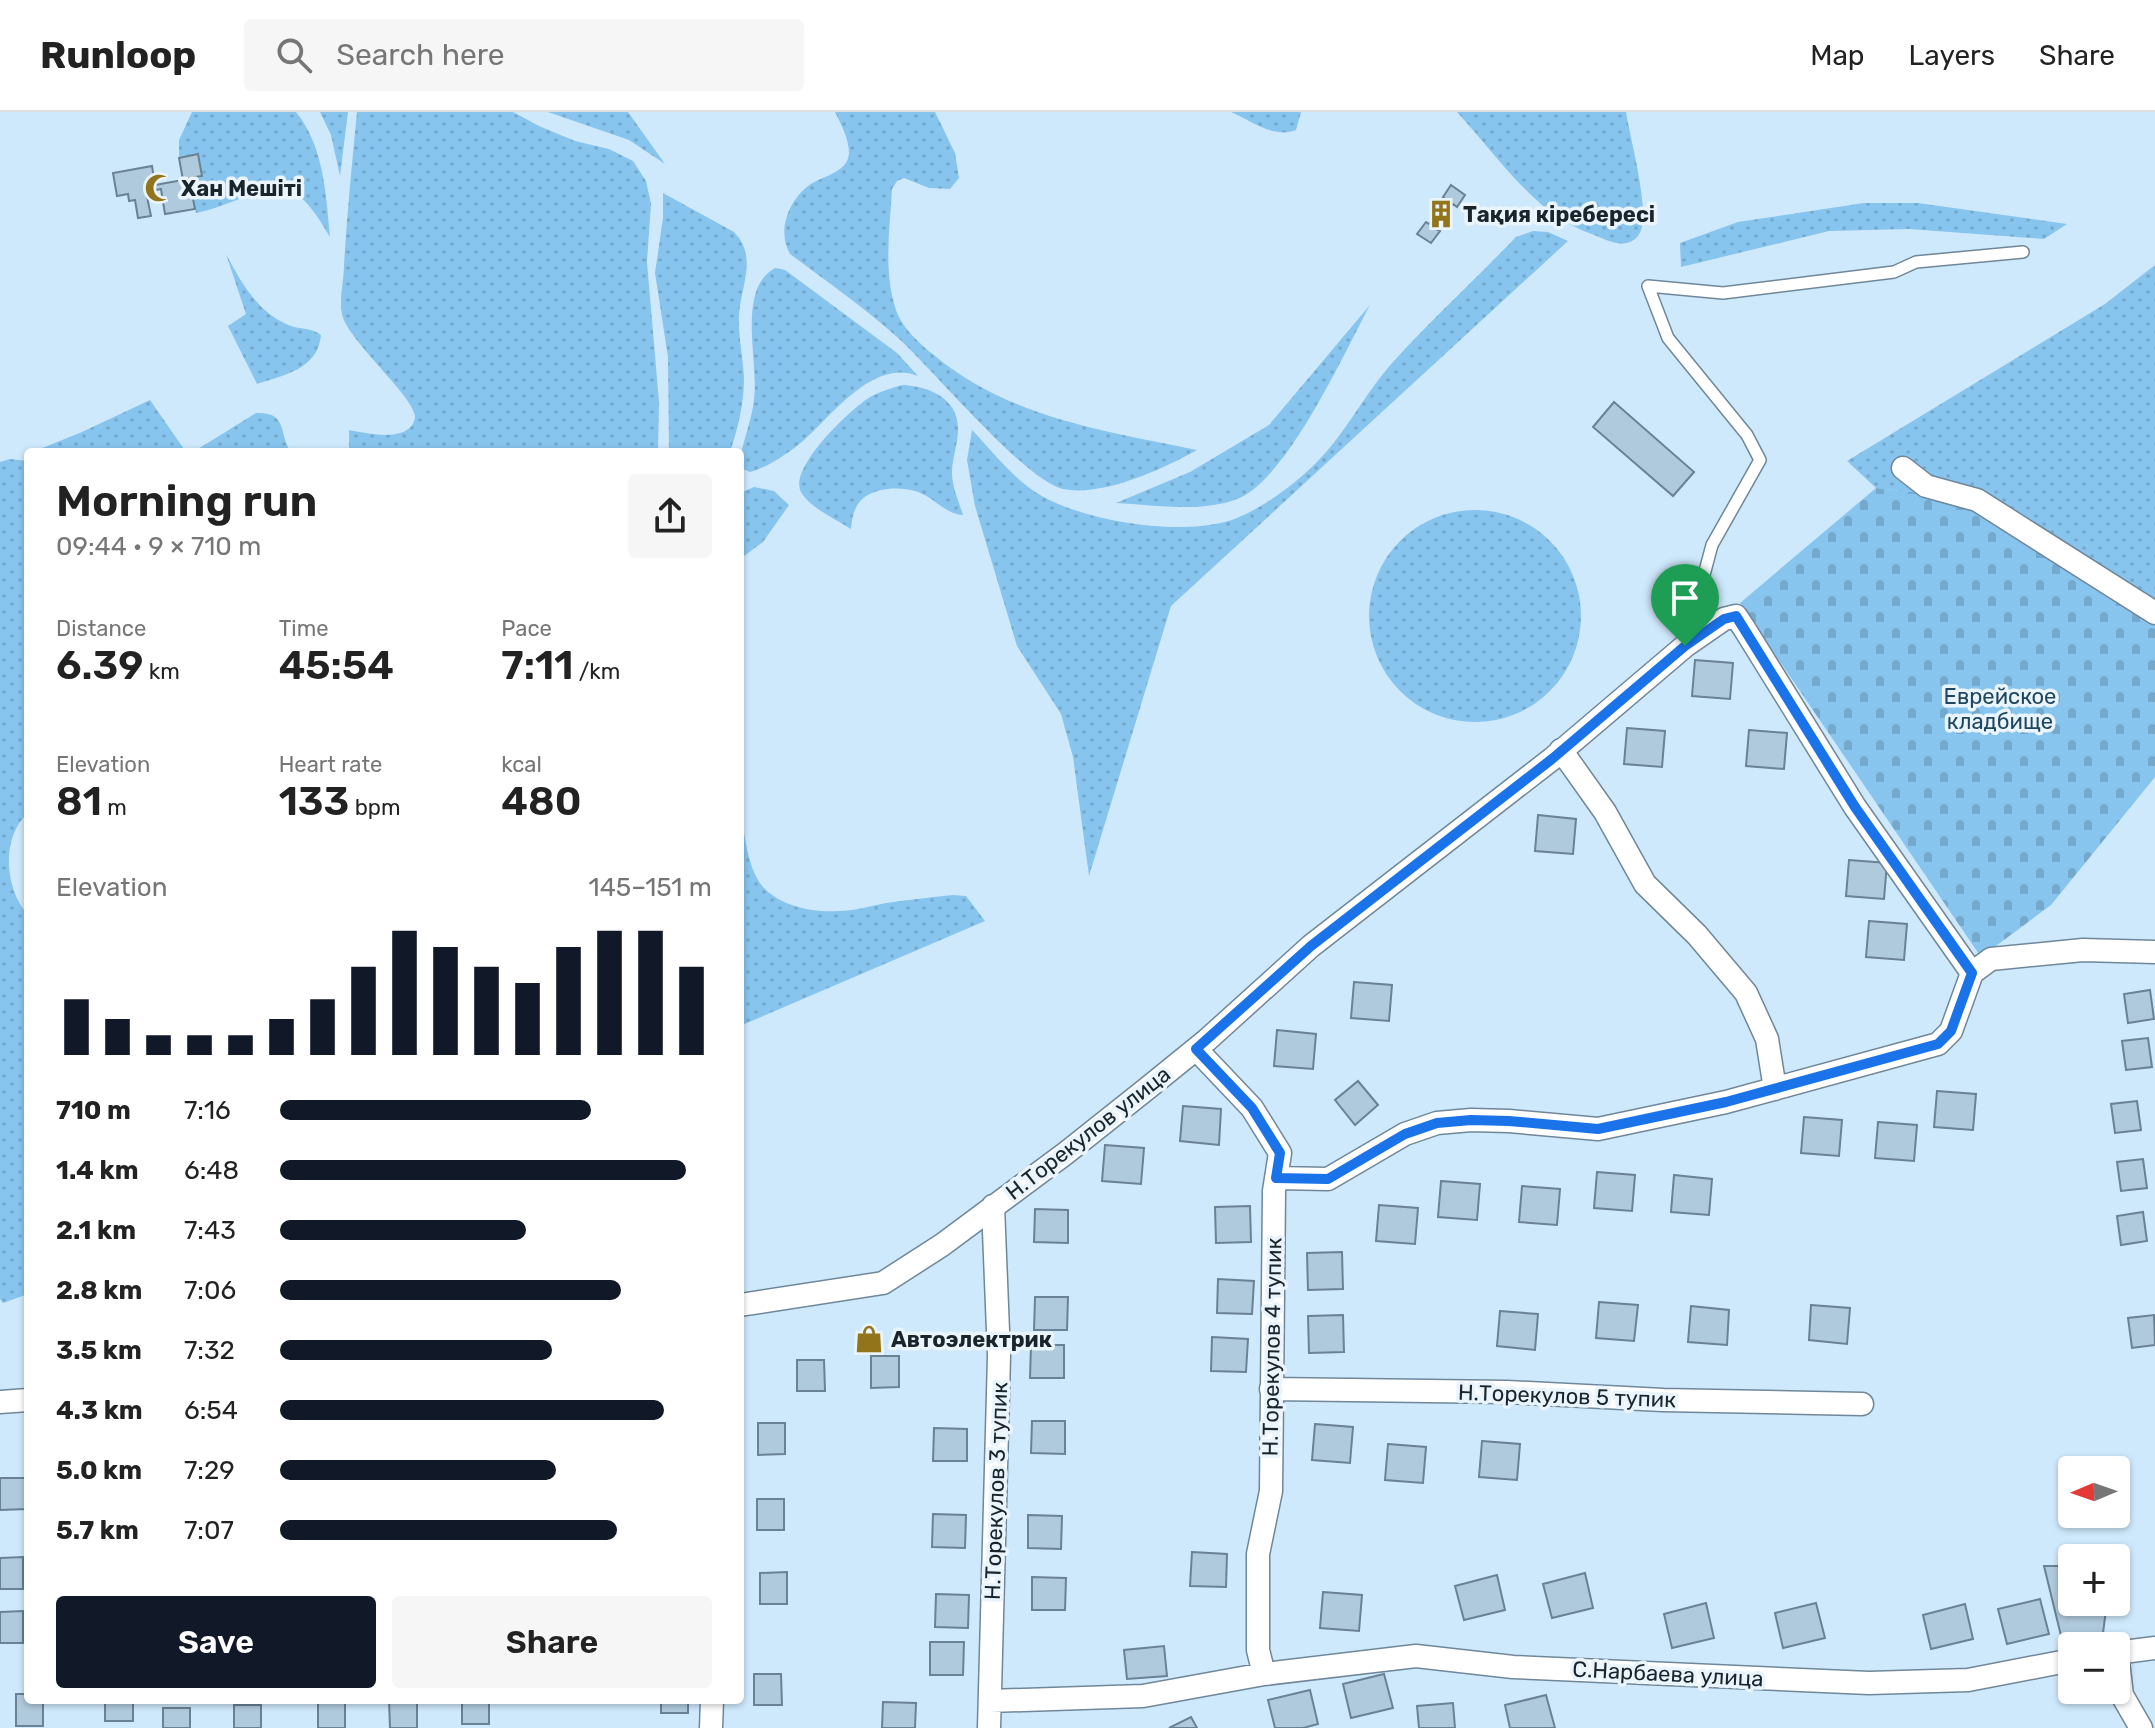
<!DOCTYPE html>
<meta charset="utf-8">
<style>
body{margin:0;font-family:Rubik,sans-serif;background:#f6f6f6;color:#222;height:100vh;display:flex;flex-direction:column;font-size:30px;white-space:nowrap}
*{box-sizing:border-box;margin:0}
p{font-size:26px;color:#767676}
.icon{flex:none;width:44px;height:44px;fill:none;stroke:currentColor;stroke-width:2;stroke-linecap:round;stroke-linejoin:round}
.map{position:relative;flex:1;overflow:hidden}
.drawer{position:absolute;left:24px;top:336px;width:720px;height:1256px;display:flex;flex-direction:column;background:#fff;border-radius:8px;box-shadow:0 2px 6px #0004}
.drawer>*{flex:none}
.needle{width:52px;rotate:268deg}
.fabs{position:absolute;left:2058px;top:1344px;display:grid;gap:16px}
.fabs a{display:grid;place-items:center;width:72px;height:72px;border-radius:8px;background:#fff;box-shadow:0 2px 6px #0004;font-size:40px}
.pin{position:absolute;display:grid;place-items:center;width:68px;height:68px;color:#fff;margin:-82px -34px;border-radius:50% 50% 50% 0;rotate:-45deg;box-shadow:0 0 8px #0007}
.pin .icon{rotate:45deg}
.round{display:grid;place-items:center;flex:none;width:84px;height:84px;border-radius:8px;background:#f6f6f6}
.summary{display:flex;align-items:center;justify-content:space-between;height:136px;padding:0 32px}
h1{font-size:44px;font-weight:600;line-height:60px}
.metrics{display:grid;grid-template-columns:repeat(3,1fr);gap:12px;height:136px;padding:8px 32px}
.metrics div{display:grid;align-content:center}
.metrics b{font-size:40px;font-weight:600}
.metrics small{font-size:22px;font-weight:400}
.metrics p{font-size:22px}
.chart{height:224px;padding:16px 32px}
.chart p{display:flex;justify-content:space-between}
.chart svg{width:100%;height:144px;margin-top:8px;stroke:#111827;stroke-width:6}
.primary-button{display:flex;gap:16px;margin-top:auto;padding:16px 32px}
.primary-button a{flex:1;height:92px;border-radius:8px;background:#111827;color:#fff;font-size:32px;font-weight:600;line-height:92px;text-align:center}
.primary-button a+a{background:#f6f6f6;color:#222}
ul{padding:0 32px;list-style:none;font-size:26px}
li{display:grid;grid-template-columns:128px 96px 1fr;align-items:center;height:60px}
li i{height:20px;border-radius:10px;background:#111827}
header{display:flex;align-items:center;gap:48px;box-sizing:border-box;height:112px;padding:0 40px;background:#fff;border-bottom:2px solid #e0e0e0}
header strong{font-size:38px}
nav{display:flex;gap:44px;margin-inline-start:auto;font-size:28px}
.search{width:560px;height:72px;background:#f6f6f6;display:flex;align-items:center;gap:20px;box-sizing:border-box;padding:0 28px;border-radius:8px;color:#767676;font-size:30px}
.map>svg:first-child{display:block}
.green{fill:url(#green-dots)}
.cemetery{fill:url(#cemetery-stones)}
.building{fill:#b0cadd;stroke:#6a8293;stroke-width:2}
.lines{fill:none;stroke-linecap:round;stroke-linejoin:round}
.service-casing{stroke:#6f8799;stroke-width:14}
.minor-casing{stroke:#6f8799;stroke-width:25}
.service{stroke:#fff;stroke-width:11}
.minor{stroke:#fff;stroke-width:22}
.route-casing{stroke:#fff;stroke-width:16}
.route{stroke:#1a73e8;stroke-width:10}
.labels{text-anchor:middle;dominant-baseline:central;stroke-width:7;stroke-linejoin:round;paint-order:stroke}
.poi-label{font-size:22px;font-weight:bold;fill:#1a242b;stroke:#eaf4fc;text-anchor:start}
.park-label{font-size:22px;fill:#1f4660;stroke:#eaf4fc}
.street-label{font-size:22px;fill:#1a242b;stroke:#eaf4fc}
</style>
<header>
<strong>Runloop</strong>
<div class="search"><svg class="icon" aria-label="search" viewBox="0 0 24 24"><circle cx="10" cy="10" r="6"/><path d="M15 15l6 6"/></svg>Search here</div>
<nav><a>Map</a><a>Layers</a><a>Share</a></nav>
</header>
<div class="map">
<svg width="2155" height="1616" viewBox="0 0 2155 1616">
<defs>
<pattern id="green-dots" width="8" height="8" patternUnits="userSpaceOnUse" patternTransform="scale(2)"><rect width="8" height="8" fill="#87c4ee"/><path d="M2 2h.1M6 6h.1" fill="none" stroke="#74a8cc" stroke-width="1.8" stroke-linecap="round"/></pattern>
<pattern id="cemetery-stones" width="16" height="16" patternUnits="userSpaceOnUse" patternTransform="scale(2)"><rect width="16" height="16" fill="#87c4ee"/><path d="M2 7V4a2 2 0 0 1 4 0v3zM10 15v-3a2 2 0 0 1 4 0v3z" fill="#74a8cc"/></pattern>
</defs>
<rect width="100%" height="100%" fill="#cfe9fc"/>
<path class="green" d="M192,0H296C324,34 326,83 330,125C282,41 268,85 196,101L189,66L202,64L198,43L179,46V28Z
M320,0H348L340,64L331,23Z
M357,0H513L539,14L575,29L609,37L633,49L646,69L651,92L647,150L659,290L658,340H349V318C367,321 409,332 415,306C418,288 346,227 342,202C339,187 344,168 344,153C347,102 352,51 357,0Z
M548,0H628L665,52L629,28Z
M835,0H935L955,41L959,66L950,77L929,76L904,66L897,69L892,77C890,116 883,160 896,198C902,216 921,233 935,244C1010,306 1105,319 1197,338C1163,357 1103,385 1063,377C1025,369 932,256 897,225C864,195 826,169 790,142C777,120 788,90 807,75C819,64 848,62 849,41C849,27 841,12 835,0Z
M1231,0H1301L1296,18C1274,27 1252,9 1231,0Z
M1457,0H1626C1631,30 1647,87 1642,115C1638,132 1623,134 1609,129C1592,122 1574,116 1559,106C1520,79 1489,35 1457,0Z
M663,81L734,120C758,145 741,173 739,203C738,224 743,245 744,266C744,292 738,316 730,340H669L668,245L655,161L663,106Z
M1864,91H1918L2067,112L2044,127L1909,117L1829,119L1681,155L1680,131L1738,110Z
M1533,119L1548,120L1568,129L1171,494L1089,764L1073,645L1061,602L1017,534L975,394L967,348L972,318C993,340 1015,369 1042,384C1086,410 1189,426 1237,406C1264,395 1295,372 1316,351C1346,321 1365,281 1393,250C1432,207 1476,167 1516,125Z
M226,142C241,170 256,198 286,212C298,218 311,215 321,223C318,257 284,263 257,272L228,214L246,202Z
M2155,153V501L1977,388L1876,376L1847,349L2105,192Z
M775,156L785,158L897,241L918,264C874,246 833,302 804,328C790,340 769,355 750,360L743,357L740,348C743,328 752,308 754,287C759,250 736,177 775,156Z
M1370,193C1344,241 1287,368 1237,387C1200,401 1155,393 1116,391L1190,360L1269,313Z
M902,273C928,274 959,286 958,318C958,332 952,346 952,361C952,375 959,390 963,403C945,402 935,386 918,380C899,373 863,375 855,398C852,403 852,411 851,417C836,407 810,396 801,380C788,356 852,295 872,284C882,279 892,276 902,273Z
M150,288L186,340L35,339L82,320Z
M256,301C289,300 278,322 291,340H201L198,337Z
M10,347L28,349V701C1,725 4,776 28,803V1182L3,1191L0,1187V350Z
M754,375L774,379L789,393L763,430L740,447V381Z
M1369 504a106 106 0 1 1 212 0a106 106 0 1 1-212 0Z
M740,575L742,585C741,630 733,743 764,776C781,794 814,801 838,799C854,799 871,794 886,791C908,788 931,785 953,783L966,784L985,809L740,914Z"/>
<path class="cemetery" d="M1876,376L1956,385L2155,508V665L2051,793L1981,845L1740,491Z"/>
<path class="building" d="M198,42L202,64L189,66L195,97L165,102L161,77L146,80L151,104L138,106L135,88L129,89L128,82L117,84L113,61L152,54L155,73L183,68L179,46Z
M1451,73L1465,83L1457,95L1453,92L1436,117L1440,119L1431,131L1417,122L1426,110L1429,112L1447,88L1443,85Z
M1614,290L1694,360L1673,384L1593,315Z
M1695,548L1733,551L1730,587L1692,584Z
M1627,616L1665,619L1662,655L1624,652Z
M1749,618L1787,621L1784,657L1746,654Z
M1538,703L1576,707L1573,742L1535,739Z
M1849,748L1887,751L1884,787L1846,784Z
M1869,809L1907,812L1904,848L1866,845Z
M1354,870L1392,873L1389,909L1351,906Z
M2150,878L2154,907L2128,911L2124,882Z
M1277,918L1316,922L1313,957L1274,954Z
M2148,926L2152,955L2126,958L2122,929Z
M1358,969L1378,993L1355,1013L1335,988Z
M1937,979L1976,982L1973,1018L1934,1015Z
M2137,989L2141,1018L2115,1021L2111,992Z
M1183,994L1221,997L1219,1033L1180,1029Z
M1804,1005L1842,1008L1839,1044L1801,1041Z
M1878,1010L1917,1013L1914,1049L1875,1046Z
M1105,1033L1144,1036L1141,1072L1102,1069Z
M2143,1047L2147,1076L2121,1079L2117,1050Z
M1597,1060L1635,1063L1632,1099L1594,1096Z
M1674,1063L1712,1067L1709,1103L1671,1100Z
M1441,1069L1480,1072L1477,1108L1438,1105Z
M1522,1074L1560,1077L1557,1113L1519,1110Z
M1379,1093L1418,1096L1415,1132L1376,1129Z
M1250,1094L1251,1130L1216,1131L1215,1095Z
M1035,1097L1068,1098V1131L1034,1130Z
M2143,1100L2147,1129L2121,1133L2117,1104Z
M1342,1140L1343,1177L1308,1178L1307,1141Z
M1218,1167L1254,1169L1252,1202L1217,1201Z
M1035,1185H1068L1067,1218H1034Z
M1599,1190L1638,1193L1634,1229L1596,1226Z
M1811,1193L1850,1196L1847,1232L1809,1228Z
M1691,1194L1729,1198L1727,1233L1688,1230Z
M1500,1199L1538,1202L1535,1238L1497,1234Z
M1343,1203L1344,1240L1309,1241L1308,1204Z
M2154,1203L2155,1233L2132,1236L2128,1206Z
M1212,1225L1248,1227L1246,1260L1211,1259Z
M1031,1233H1064V1266H1030Z
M871,1244H899V1275L871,1276Z
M797,1248H824L825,1279H797Z
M1032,1309H1065V1342L1031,1341Z
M758,1311H785V1342L758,1343Z
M1315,1312L1353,1315L1350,1351L1312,1348Z
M934,1316L967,1317V1349H933Z
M1482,1329L1520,1332L1517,1368L1479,1365Z
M1388,1332L1426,1335L1423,1371L1385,1368Z
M0,1366H27V1397L0,1398Z
M757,1387H784V1418H757Z
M933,1402L966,1403L965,1436L932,1435Z
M1028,1403L1062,1404L1061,1437L1028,1436Z
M1192,1440L1227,1442L1226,1475L1190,1474Z
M23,1445V1477H0V1446Z
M2044,1454H2072V1490H2107L2102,1529L2064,1536Z
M787,1460V1492H760V1461Z
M1585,1461L1593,1496L1552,1506L1543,1472Z
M1497,1463L1505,1498L1464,1508L1455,1474Z
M1032,1465L1066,1466L1065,1498H1032Z
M1323,1480L1362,1483L1359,1519L1320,1516Z
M936,1482L969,1483L968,1516L935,1515Z
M2040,1487L2049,1522L2007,1532L1998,1497Z
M1706,1491L1714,1526L1672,1536L1664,1502Z
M1816,1491L1825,1526L1783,1536L1775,1501Z
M1965,1492L1973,1527L1931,1537L1923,1503Z
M23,1499V1531H0V1500Z
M930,1530H964L963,1563H930Z
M1164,1534L1167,1564L1127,1567L1124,1538Z
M754,1562H781L782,1593H754Z
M1384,1562L1393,1596L1351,1606L1343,1572Z
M1310,1578L1318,1612L1303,1616H1275L1268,1588Z
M16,1582H28V1588H43V1614H16Z
M1546,1583L1555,1616H1510L1505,1593Z
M105,1588H133V1609H105Z
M318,1588H345V1616H318Z
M389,1588H417V1616H390Z
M462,1588H489V1612H462Z
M661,1588H688V1601H661Z
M883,1590L916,1591L915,1616H882Z
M1453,1591L1455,1616H1419L1417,1594Z
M234,1593H261V1616H234Z
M163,1596H190V1616H163Z
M1191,1605L1197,1616H1169Z"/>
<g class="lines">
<defs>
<path id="service" d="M1686,530L1712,433L1760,348L1747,323L1668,226L1648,174L1723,181L1894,160L1916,150L2023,140"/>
<path id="minor" d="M1903,356L1926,374L1977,388L2155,501
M1561,638L1605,700L1645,772L1697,823L1746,881L1767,927L1775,977
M1196,937L1252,996L1280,1041L1274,1079L1271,1379L1258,1442V1538L1264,1562
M1276,1066L1328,1067L1405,1022L1437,1011L1471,1008L1509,1009L1598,1017L1726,990L1938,932L1951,919L1972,861L1991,847L2083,838L2155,840
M740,1193L883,1171L942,1133L1066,1041L1149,975L1207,928L1311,834L1552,647L1685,534L1724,507L1736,504L1744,516L1855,695L1972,861
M1271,1277L1507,1280L1663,1288L1862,1292
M0,1290L28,1288
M2116,1541L2155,1536
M2117,1541L2122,1583L2141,1616
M990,1589L1143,1584L1264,1562L1416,1544L1513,1555L1869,1571L1968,1568L2072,1548
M711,1616L712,1588
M989,1616L999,1244L993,1094"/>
</defs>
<use href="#service" class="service-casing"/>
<use href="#minor" class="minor-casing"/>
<use href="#service" class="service"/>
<use href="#minor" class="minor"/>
</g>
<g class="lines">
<defs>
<path id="route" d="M1736,504L1855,695L1972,861L1951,919L1938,932L1726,990L1598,1017L1509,1009L1471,1008L1437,1011L1405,1022L1328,1067L1276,1066L1280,1041L1252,996L1196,937L1311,834L1552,647L1685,534L1724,507Z"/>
</defs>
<use href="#route" class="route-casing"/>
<use href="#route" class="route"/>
</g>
<defs>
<symbol id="mosque-bare" viewBox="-9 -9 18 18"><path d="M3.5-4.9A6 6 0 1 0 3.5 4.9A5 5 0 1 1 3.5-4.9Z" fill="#92751b" stroke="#eaf4fc" stroke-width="2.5" paint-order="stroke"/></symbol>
<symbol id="building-bare" viewBox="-9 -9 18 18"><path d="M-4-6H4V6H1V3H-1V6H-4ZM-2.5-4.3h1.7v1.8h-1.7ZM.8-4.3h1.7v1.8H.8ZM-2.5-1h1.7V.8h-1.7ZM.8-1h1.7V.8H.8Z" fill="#92751b" stroke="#eaf4fc" stroke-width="2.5" paint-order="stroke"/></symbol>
<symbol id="shop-bare" viewBox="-9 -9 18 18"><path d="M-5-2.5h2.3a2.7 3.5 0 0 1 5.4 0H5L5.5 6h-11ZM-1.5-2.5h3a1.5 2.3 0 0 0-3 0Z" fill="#92751b" stroke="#eaf4fc" stroke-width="2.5" paint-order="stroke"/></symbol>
</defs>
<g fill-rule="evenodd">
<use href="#mosque-bare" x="139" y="56" width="40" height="40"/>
<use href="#building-bare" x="1421" y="82" width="40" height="40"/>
<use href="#shop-bare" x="849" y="1207" width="40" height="40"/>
</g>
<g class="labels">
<g class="poi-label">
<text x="181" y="76">Хан Мешіті</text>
<text x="1463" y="102">Тақия кіребересі</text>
<text x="891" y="1227">Автоэлектрик</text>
</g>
<g class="park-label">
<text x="2000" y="584">Еврейское<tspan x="2000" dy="25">кладбище</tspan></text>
</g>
<g class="street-label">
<text transform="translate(1088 1021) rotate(-38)">Н.Торекулов улица</text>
<text transform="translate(1272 1235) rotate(-89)">Н.Торекулов 4 тупик</text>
<text transform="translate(1567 1284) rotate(2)">Н.Торекулов 5 тупик</text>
<text transform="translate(996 1379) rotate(-88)">Н.Торекулов 3 тупик</text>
<text transform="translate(1668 1562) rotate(3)">С.Нарбаева улица</text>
</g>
</g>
</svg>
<div class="fabs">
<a><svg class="needle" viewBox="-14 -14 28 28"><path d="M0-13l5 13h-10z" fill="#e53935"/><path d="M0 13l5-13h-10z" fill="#767676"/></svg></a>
<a>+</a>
<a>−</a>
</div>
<div class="pin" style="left:1685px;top:534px;background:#1e9e55"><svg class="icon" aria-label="arrive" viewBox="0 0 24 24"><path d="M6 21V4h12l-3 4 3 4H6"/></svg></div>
<section class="drawer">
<div class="summary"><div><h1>Morning run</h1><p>09:44 · 9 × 710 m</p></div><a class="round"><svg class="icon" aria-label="share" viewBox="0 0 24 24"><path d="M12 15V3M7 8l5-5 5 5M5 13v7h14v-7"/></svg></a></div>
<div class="metrics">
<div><p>Distance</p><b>6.39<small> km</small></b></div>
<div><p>Time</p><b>45:54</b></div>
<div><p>Pace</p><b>7:11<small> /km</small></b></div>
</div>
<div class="metrics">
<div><p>Elevation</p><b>81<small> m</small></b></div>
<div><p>Heart rate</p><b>133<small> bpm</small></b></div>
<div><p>kcal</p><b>480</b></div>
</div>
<div class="chart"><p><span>Elevation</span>145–151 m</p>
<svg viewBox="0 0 160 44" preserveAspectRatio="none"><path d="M5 44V27M15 44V33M25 44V38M35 44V38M45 44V38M55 44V33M65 44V27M75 44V17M85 44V6M95 44V11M105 44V17M115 44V22M125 44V11M135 44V6M145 44V6M155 44V17"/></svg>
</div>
<ul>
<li><b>710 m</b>7:16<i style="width:72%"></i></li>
<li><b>1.4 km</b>6:48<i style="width:94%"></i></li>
<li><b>2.1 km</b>7:43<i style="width:57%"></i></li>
<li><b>2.8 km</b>7:06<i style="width:79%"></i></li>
<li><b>3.5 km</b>7:32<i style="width:63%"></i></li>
<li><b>4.3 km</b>6:54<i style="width:89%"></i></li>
<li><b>5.0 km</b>7:29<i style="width:64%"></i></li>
<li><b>5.7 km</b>7:07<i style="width:78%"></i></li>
</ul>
<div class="primary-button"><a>Save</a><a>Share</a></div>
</section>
</div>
